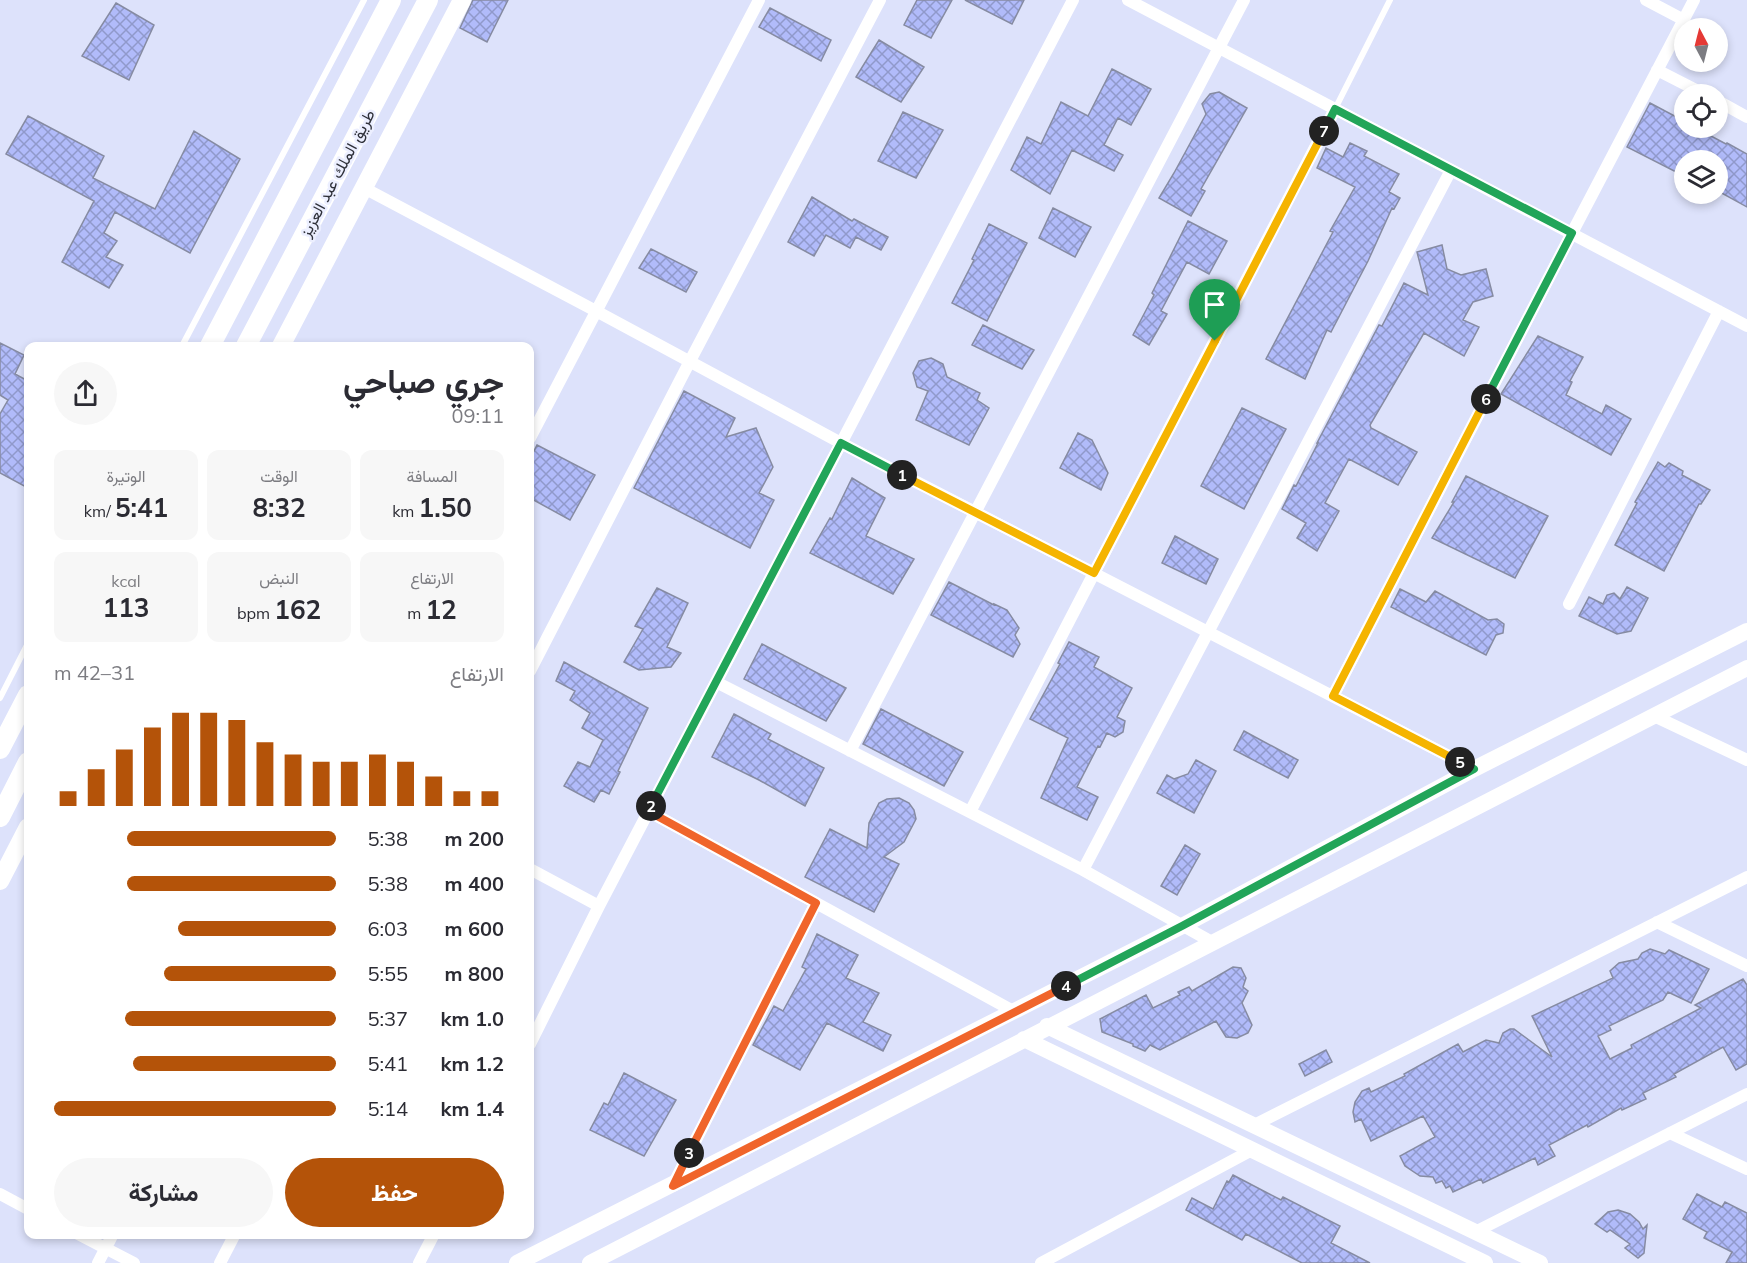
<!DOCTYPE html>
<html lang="ar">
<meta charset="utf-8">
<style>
body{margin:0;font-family:Mulish,Vazirmatn,sans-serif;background:#f7f7f7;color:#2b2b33;direction:rtl;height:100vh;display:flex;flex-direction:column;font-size:22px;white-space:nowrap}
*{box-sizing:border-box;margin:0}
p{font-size:20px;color:#7c7c81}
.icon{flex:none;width:33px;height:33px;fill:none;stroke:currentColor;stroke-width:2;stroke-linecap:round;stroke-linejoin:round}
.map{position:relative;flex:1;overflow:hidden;direction:ltr}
.drawer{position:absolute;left:24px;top:342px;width:510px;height:897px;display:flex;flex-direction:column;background:#fff;border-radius:12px;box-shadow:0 3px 9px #0003;direction:rtl}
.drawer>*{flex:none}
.needle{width:39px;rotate:353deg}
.buttons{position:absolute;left:1674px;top:18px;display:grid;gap:12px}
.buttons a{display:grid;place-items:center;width:54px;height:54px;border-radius:50%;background:#fff;box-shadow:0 3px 9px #0003;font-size:30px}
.pin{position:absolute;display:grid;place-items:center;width:51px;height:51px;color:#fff;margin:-62px -26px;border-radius:50% 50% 50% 0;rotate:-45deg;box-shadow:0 0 6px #0007}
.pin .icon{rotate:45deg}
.km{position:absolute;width:30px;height:30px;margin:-15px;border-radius:50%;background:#222;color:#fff;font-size:16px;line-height:30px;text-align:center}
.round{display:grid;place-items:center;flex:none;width:63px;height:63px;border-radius:32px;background:#f7f7f7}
.head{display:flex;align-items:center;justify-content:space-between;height:102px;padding:0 30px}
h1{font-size:33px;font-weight:700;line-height:45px}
.metrics{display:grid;grid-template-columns:repeat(3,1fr);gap:9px;height:102px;padding:6px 30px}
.metrics div{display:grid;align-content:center;border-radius:12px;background:#f7f7f7;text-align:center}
.metrics b{font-size:26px;font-weight:700}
.metrics small{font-size:16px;font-weight:400}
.metrics p{font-size:16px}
.chart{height:168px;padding:12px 30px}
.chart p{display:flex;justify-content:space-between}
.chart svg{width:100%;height:108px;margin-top:6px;stroke:#b45309;stroke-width:6}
.cta{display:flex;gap:12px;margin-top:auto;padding:12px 30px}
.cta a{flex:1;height:69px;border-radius:36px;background:#b45309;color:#fff;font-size:24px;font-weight:700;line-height:69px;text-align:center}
.cta a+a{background:#f7f7f7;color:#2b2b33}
ul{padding:0 30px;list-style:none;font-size:20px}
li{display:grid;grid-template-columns:96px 72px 1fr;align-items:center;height:45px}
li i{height:15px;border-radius:8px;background:#b45309}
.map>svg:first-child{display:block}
.building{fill:url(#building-cross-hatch);stroke:#868ba2;stroke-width:1.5}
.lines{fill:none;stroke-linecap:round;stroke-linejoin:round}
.service{stroke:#fff;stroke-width:6}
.minor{stroke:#fff;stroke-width:12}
.tertiary{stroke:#fff;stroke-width:16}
.secondary{stroke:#fff;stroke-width:18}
.primary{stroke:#fff;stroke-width:20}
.split-1-casing{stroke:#fff;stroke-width:12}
.split-2-casing{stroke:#fff;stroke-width:12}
.split-3-casing{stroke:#fff;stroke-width:12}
.split-4-casing{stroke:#fff;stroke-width:12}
.split-5-casing{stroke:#fff;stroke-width:12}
.split-6-casing{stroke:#fff;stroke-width:12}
.split-7-casing{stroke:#fff;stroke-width:12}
.split-8-casing{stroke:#fff;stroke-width:12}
.split-1{stroke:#f5b400;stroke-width:8}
.split-2{stroke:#22a559;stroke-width:8}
.split-3{stroke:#f0652b;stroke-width:8}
.split-4{stroke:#f0652b;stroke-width:8}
.split-5{stroke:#22a559;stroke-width:8}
.split-6{stroke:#f5b400;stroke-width:8}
.split-7{stroke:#22a559;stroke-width:8}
.split-8{stroke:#f5b400;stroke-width:8}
.labels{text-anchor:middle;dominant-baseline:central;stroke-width:5;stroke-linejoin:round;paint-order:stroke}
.street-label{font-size:16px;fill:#2f313a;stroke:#ecefff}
</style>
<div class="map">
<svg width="1747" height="1263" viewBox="0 0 1747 1263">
<defs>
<pattern id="building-cross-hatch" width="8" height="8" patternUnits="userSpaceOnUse" patternTransform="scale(1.5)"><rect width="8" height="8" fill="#b1bbfa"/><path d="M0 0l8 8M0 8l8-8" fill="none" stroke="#9099cb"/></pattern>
</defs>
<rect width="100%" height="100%" fill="#dde2fb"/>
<path class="building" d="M473,0H508L487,42L460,28Z
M917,0H952L931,38L904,25Z
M965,0H1024L1012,24Z
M116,3L154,25L129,80L82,56Z
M770,8L831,40L821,61L759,27Z
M879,40L924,67L901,102L856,77Z
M1112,69L1151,89L1131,125L1118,118L1104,145L1123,155L1114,171L1072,150L1050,194L1011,170L1027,137L1041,144L1061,102L1088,116Z
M1219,92L1247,108L1201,189L1205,191L1191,216L1159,198L1174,173L1206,114L1202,104L1210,94Z
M1650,103L1684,121V128H1696L1726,144L1727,143L1747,154V207L1718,191V160H1684V176L1627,147Z
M903,112L943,130L916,178L878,161Z
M28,116L104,156L93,178L155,209L194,131L240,159L190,253L115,212L104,233L117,241L106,257L123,265L109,288L62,262L94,201L6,154Z
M1350,143L1367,151L1364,156L1399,174L1389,192L1400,198L1394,209L1392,208L1368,261L1331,332L1327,330L1305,379L1266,359L1333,232L1330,231L1355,187L1317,168L1326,148L1343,157Z
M812,197L852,221L854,219L888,237L881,250L856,237L850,248L826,235L814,256L788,242Z
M1053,208L1091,227L1075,257L1039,238Z
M1188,221L1227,241L1209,274L1187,262L1161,311L1167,314L1149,345L1133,335L1154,295L1152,293Z
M989,224L1027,243L987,321L952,303L974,260L972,259Z
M1442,245L1447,269L1461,275L1486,269L1493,296L1473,302L1463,320L1479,327L1464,356L1424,333L1370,425L1371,428L1417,452L1398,485L1349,459L1325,503L1339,511L1317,551L1297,538L1306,523L1282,509L1294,485L1296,486L1318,443H1317L1379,325L1382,326L1404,283L1428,295L1417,252Z
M651,249L697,272L686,292L639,268Z
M983,325L1034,350L1022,369L972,345Z
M1538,336L1583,357L1570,381L1572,382L1566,395L1602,414L1606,405L1631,419L1611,455L1501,394Z
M0,343L24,355L15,374L28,381V488L0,473V414L8,400L0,395Z
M931,358L943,364L947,377L980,393L977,400L989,408L969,445L916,420L928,391L917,387L913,373L919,361Z
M684,391L735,418L726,437L756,428L773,467L759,493L774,500L750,548L634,488Z
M1242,408L1286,429L1244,509L1201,486Z
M1078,433L1092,440L1108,473L1101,490L1060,468Z
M537,445L595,475L570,520L530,498V459Z
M1658,462L1665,467L1669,463L1683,471L1682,475L1710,490L1701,504H1699L1664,571L1615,545L1637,503L1635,502Z
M1466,476L1548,516L1515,578L1432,538L1454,502H1452Z
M852,478L885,498L866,536L914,559L893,594L810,553L830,518L832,519Z
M1175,536L1218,559L1206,584L1162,563Z
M949,582L994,605V604L1007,610L1019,628L1015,635L1020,644L1013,657L931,615Z
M1627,587L1648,598L1631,631L1617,634L1579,616L1589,597L1603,604L1607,595L1614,593L1620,599Z
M657,588L688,603L667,647L681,653L671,667L639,670L624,662L643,629L635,626Z
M1400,589L1426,602L1435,591L1488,620L1497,619L1504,624L1503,633L1496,635L1486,655L1391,607Z
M1069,642L1099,657L1094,667L1132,688L1117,717L1125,721L1123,732L1115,737L1107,733L1100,747L1098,746L1077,787L1098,797L1087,820L1041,798L1068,738L1030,719L1060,664L1058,663Z
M762,644L846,688L826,721L744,679Z
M564,662L648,708L618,771L620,772L609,794L601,790L594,802L564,786L578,762L590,767L603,740L582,728L590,713L570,700L575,691L556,681Z
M881,709L963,752L944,786L863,744Z
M734,714L771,734L768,739L824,768L805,806L759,780L712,757Z
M1244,731L1298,760L1288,778L1234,750Z
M1196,760L1216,771L1194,813L1157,793L1167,775L1174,779L1188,774Z
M899,798L909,803L914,810L916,819L904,842L884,857L899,864L874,912L805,877L830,829L867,848L869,823L879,803L887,799Z
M1185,845L1200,854L1177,895L1161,886Z
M817,934L858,955L846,978L879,993L863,1022L891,1035L883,1051L827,1023L800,1070L753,1045L774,1006L783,1011L806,969L802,967Z
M1650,949L1665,954L1669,950L1709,969L1691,1003L1668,992L1663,1000L1609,1026L1611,1030L1598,1036L1610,1059L1632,1048L1631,1045L1701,1008L1695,1005L1743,979L1747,985V1064L1736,1070L1723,1047L1674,1074L1676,1077L1643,1093L1646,1099L1622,1110L1621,1108L1588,1127L1587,1125L1549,1145L1555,1156L1538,1165L1535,1158L1483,1183L1481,1179L1453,1192L1450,1186L1446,1188L1442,1181L1436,1183L1433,1177L1420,1176L1405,1166L1400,1156L1435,1137L1423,1116L1371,1141L1361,1119L1355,1122L1353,1112L1355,1102L1362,1091L1369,1088L1371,1092L1405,1076L1404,1074L1458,1044L1463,1052L1486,1040L1499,1043L1503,1033L1510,1029H1514L1552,1057L1532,1016L1613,978L1610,971L1619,963L1638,959L1642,953Z
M1233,967L1241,968L1246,978L1243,987L1248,991L1242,1003L1252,1025L1248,1033L1237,1038L1226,1037L1216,1021L1160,1050L1150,1045L1145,1051L1133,1046V1044L1102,1032L1100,1019L1146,995L1153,1008L1180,995L1178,992L1189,987L1192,991Z
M1326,1050L1332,1062L1305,1076L1299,1064Z
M624,1073L676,1100L644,1156L590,1130L604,1103L608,1105Z
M1233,1175L1281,1200L1283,1197L1340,1226L1331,1243L1370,1263H1302L1246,1234L1242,1240L1186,1210L1192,1198L1213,1209L1227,1181L1229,1182Z
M1697,1194L1722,1207L1725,1202L1747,1213V1263H1726L1732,1252L1704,1238L1707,1232L1683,1219Z
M1618,1210L1630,1214L1639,1222L1643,1229L1647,1225L1644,1253L1638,1258L1625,1248L1630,1244L1610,1230L1607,1232L1595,1224L1608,1212Z"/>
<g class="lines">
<path class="service" d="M1335,109L1390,0
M182,346L364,0
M0,698L28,643"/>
<path class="minor" d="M1128,0L1747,326
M1646,0L1684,20
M1657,70L1704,94
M1718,101L1747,117
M364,188L596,311L841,443L1474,769
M530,438L759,0
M1569,604L1719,311
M530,671L690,361L880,0
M716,682L1083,870L1212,942
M1333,696L1572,233L1694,0
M1654,716L1747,760
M850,751L1244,0
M648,811L1015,1012
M970,812L1335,109
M530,869L599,906
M1083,870L1451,170
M1657,922L1747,966
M530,1044L599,906L1073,0
M1254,1125L1747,877
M1670,1133L1747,1169
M673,1185L816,903
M0,1194L28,1209
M1475,1232L1747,1094
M78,1234L134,1263
M98,1263L113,1234
M220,1263L235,1234
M419,1263L434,1234
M1041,1263L1252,1150"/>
<path class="tertiary" d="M1047,1026L1540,1263
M1024,1039L1485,1263
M517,1263L1182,926L1474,769L1747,631
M590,1263L1747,668"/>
<path class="secondary" d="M281,346L462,0
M0,881L28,827"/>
<path class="primary" d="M210,346L391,0
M246,346L428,0
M0,749L28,695
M0,817L28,762"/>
</g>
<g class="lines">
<defs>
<path id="split-1" d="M902,475L1094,573L1215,341"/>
<path id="split-2" d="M651,806L841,443L902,475"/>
<path id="split-3" d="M651,806L648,811L816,903L689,1153"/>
<path id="split-4" d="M689,1153L673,1186L1066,986"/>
<path id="split-5" d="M1066,986L1182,926L1474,769L1460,762"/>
<path id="split-6" d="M1460,762L1333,696L1486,399"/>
<path id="split-7" d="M1324,131L1335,109L1572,233L1486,399"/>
<path id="split-8" d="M1215,341L1324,131"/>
</defs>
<use href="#split-1" class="split-1-casing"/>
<use href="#split-2" class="split-2-casing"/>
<use href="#split-3" class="split-3-casing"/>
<use href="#split-4" class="split-4-casing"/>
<use href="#split-5" class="split-5-casing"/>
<use href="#split-6" class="split-6-casing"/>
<use href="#split-7" class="split-7-casing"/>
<use href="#split-8" class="split-8-casing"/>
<use href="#split-1" class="split-1"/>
<use href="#split-2" class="split-2"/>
<use href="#split-3" class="split-3"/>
<use href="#split-4" class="split-4"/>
<use href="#split-5" class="split-5"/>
<use href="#split-6" class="split-6"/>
<use href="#split-7" class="split-7"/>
<use href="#split-8" class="split-8"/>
</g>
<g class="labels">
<g class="street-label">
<text transform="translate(337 173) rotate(-62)">طريق الملك عبد العزيز</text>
</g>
</g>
</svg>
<div class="buttons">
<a><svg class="needle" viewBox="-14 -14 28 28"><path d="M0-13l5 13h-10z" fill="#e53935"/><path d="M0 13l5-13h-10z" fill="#7c7c81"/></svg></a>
<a><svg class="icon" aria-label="locate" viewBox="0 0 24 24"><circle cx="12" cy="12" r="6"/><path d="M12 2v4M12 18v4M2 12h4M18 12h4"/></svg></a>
<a><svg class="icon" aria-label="layers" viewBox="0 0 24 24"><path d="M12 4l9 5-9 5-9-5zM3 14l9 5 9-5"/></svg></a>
</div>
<div class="pin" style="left:1215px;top:341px;background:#1e9e55"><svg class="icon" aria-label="arrive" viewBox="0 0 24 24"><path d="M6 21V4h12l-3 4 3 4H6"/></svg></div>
<b class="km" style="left:902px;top:475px">1</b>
<b class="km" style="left:651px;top:806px">2</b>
<b class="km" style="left:689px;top:1153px">3</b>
<b class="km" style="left:1066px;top:986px">4</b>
<b class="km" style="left:1460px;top:762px">5</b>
<b class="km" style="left:1486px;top:399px">6</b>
<b class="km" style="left:1324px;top:131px">7</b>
<section class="drawer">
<div class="head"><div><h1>جري صباحي</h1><p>09:11</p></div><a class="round"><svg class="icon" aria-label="share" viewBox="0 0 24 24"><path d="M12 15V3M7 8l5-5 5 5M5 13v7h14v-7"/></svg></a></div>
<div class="metrics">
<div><p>المسافة</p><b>1.50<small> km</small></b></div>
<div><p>الوقت</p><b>8:32</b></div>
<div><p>الوتيرة</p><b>5:41<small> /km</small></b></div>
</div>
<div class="metrics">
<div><p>الارتفاع</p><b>12<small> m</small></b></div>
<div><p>النبض</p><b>162<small> bpm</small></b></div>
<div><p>kcal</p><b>113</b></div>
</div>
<div class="chart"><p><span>الارتفاع</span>31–42 m</p>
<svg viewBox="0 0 160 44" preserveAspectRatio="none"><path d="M5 44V38M15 44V29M25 44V21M35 44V12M45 44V6M55 44V6M65 44V9M75 44V18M85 44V23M95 44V26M105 44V26M115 44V23M125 44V26M135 44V32M145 44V38M155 44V38"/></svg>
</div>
<ul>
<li><b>200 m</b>5:38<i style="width:74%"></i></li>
<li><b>400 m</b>5:38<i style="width:74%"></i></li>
<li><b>600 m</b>6:03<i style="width:56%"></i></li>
<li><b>800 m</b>5:55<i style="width:61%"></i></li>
<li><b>1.0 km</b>5:37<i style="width:75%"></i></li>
<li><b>1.2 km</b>5:41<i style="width:72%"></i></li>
<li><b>1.4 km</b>5:14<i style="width:100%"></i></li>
</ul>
<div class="cta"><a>حفظ</a><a>مشاركة</a></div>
</section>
</div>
